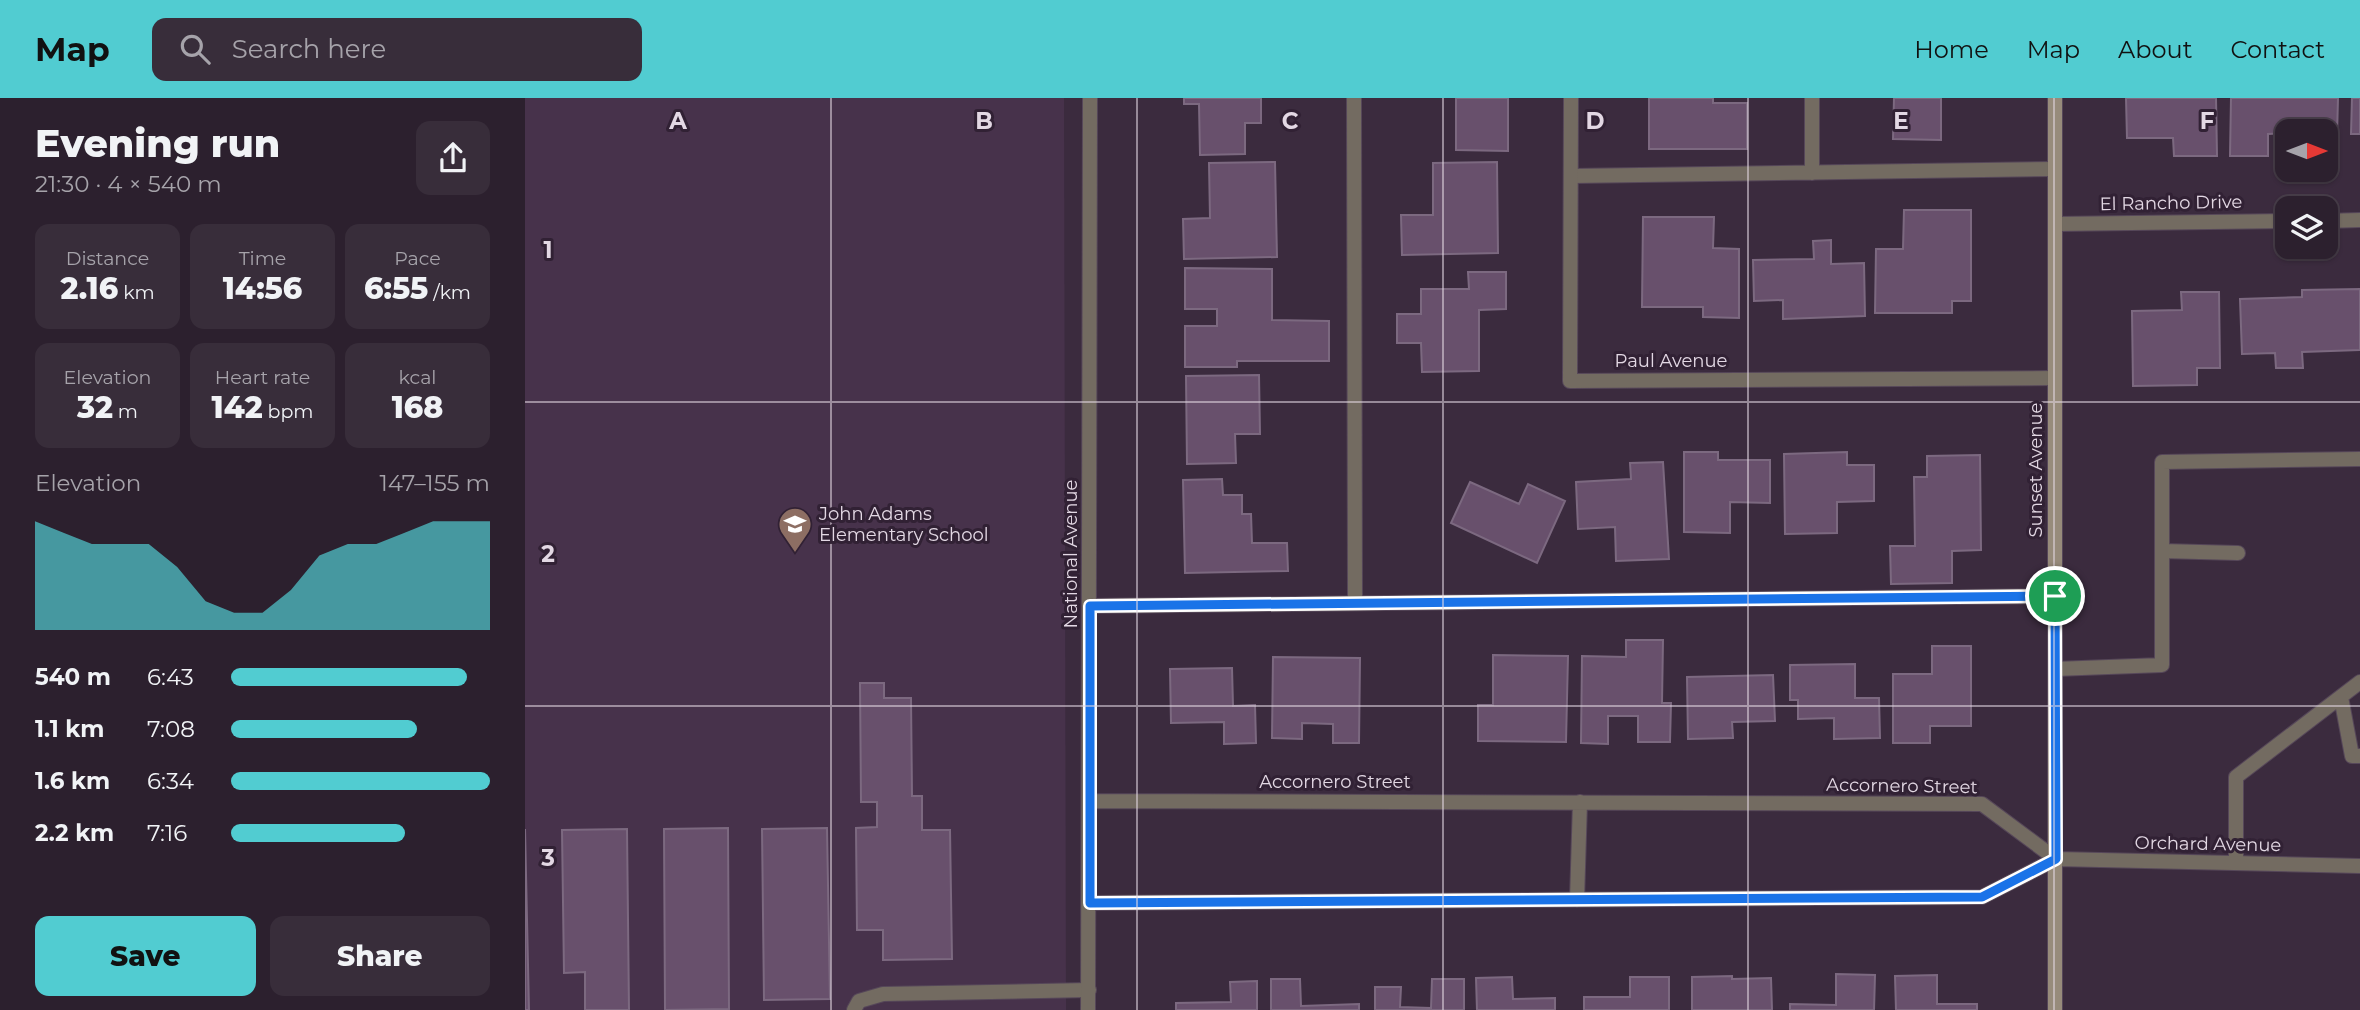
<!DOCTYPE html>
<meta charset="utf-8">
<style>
body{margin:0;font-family:Montserrat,sans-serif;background:#382d3a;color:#f1f3f6;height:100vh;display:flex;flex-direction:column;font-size:26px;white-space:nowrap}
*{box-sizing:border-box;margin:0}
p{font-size:23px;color:#a6a3aa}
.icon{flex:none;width:38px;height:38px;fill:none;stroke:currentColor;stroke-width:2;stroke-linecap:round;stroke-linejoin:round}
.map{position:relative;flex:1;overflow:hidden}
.panel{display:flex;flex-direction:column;background:#2c202e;width:525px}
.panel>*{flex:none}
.needle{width:46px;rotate:90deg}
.fabs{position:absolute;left:1750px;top:21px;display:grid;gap:14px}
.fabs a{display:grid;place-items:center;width:63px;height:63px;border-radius:14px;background:#2c202e;box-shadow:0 2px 5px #0004,0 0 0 2px #483e4a;font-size:35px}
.pin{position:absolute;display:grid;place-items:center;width:60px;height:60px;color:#fff;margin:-30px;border:4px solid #fff;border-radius:50%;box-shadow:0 2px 7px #0007}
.round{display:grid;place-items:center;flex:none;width:74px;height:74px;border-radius:14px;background:#382d3a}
.summary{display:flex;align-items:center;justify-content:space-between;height:119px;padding:0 35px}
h1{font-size:38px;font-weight:800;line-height:52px}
.stats{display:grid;grid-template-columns:repeat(3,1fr);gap:10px;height:119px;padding:7px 35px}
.stats div{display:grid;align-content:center;border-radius:14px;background:#382d3a;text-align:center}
.stats b{font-size:30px;font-weight:800}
.stats small{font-size:19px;font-weight:400}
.stats p{font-size:19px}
.chart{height:196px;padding:14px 35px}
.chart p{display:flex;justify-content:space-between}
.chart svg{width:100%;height:126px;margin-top:7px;fill:#51ccd1;opacity:.7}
.button{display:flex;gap:14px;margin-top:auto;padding:14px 35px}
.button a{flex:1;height:80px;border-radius:14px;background:#51ccd1;color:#111;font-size:28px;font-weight:800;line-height:80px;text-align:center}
.button a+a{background:#382d3a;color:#f1f3f6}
ul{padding:0 35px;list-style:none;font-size:23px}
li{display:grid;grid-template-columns:112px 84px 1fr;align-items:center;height:52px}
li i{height:18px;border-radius:9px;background:#51ccd1}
header{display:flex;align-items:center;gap:42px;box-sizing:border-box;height:98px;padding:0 35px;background:#51ccd1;color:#111}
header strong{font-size:33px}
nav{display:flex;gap:38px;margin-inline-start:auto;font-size:24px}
.search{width:490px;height:63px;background:#382d3a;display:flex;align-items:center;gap:18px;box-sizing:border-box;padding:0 24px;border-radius:14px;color:#a6a3aa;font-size:26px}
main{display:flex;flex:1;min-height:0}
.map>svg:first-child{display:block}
.built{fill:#47324b}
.building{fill:#68506c;stroke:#7c6980;stroke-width:2}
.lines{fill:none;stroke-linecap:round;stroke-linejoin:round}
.lane-casing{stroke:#564759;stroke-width:16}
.street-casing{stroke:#564759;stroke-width:16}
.secondary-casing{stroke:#564759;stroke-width:16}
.lane{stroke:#736b61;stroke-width:14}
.street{stroke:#736b61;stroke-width:14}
.secondary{stroke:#978b7b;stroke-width:14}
.route-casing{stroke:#fff;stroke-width:14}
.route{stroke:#1a73e8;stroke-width:9}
.grid{fill:none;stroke:#e3d8e4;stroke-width:2;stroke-opacity:0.55}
.labels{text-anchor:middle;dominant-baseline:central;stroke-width:6;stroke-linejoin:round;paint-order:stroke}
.street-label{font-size:18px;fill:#e3d8e4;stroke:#312134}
.poi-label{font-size:18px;fill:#e3d8e4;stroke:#312134;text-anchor:start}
.grid-label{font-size:23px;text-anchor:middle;font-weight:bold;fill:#e3d8e4;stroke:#312134;stroke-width:6;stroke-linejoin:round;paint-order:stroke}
</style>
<header>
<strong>Map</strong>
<div class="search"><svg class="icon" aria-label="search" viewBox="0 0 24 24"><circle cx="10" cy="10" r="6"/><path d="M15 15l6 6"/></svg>Search here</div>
<nav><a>Home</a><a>Map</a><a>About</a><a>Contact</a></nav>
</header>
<main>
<section class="panel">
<div class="summary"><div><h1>Evening run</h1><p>21:30 · 4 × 540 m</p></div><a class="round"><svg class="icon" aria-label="share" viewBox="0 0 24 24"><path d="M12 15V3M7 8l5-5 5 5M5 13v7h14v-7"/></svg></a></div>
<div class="stats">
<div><p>Distance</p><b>2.16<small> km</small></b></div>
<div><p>Time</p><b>14:56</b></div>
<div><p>Pace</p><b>6:55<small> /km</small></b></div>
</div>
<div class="stats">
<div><p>Elevation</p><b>32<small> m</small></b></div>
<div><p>Heart rate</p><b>142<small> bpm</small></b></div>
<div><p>kcal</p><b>168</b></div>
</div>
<div class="chart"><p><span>Elevation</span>147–155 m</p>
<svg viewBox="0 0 160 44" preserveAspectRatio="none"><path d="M0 44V6L10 10L20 14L30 14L40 14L50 22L60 34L70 38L80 38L90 30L100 18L110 14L120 14L130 10L140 6L150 6L160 6V44z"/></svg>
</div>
<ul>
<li><b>540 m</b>6:43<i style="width:91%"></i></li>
<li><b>1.1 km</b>7:08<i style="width:72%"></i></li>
<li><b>1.6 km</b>6:34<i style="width:100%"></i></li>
<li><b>2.2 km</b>7:16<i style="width:67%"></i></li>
</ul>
<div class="button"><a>Save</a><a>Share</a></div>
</section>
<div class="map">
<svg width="1835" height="912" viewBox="0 0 1835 912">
<rect width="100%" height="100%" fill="#3b2b3e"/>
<path class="built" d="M0,0H539L541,912H0Z"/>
<path class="building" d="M659,0H736V25H720V56L675,57L674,6H659Z
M931,0H983V53L931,52Z
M1124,0H1188V5H1222V51H1124Z
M1369,0H1416V42L1368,41Z
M1601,0H1691L1692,58H1649L1648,40H1602Z
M1706,0H1813L1812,38L1801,37V33L1743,36V58H1705Z
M1827,0H1835V36H1826Z
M750,64L752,159L659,161L658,121L685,120L684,65Z
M972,64L973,155L877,157L876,117H908V65Z
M1379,112H1446V203H1427V215H1350L1351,151H1378Z
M1118,119H1189L1188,150L1214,151V220L1178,219V209H1117Z
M1306,142V166L1339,165L1340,218L1258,221V202L1229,203L1228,162L1289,161L1288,143Z
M660,170L747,171V222L804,223V263H712V269H660V228H692V211H660Z
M943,174H981V211L954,212V273L897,274L896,245H872V216H896V191H944Z
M1835,191V252L1777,254L1778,270H1751L1750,255L1717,256L1715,201L1777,199V192Z
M1656,194H1694L1695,270H1672V287L1608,288L1607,213L1657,212Z
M734,277L735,336H710L711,365L662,366L661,278Z
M1159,354H1193V362H1245V405L1205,404V435L1159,434Z
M1322,354V367H1349V403L1312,404V435L1260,436L1259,356Z
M1455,357L1456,452L1427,453V485L1366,486L1365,448H1390L1389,379H1402V358Z
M1138,364L1144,461L1091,463L1090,429L1053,431L1051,384L1106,381L1105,365Z
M697,381L698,397H717V416H726L727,445H762L763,473L660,475L658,382Z
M945,384L994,406L1003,386L1040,403L1012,465L926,425Z
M1101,542H1138L1137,605H1146L1145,644H1113V618H1083V646L1056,645L1057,558L1101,559Z
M1407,548H1446V628H1405V645H1368V576H1407Z
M968,557L1043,558L1041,644L953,643V607H968Z
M748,559L835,560L834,645H808V626L777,625V641L747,640Z
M1330,566V600H1354L1355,640L1309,641V620L1273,621V602H1265V567Z
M707,570L708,608L730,607L731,645L699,646V624L646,625L645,571Z
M1248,577L1250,623L1207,624L1208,640L1163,641L1162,579Z
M335,585H359V600H386L387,698H397V732H425L427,861L358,862V832H332L331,730L352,729V704H336Z
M203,730L204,911L140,912L139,731Z
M302,730L305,901L239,902L237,731Z
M0,731L4,912H0Z
M102,731L104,912H60V874L39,875L37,732Z
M1311,876L1350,877L1349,912H1265V906L1311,907Z
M1412,877V906H1452V912H1371L1370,878Z
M1207,878V881L1246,880L1247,912H1167V879Z
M987,879L988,901L1030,900V912H952L951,880Z
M1105,879H1144V912H1059V899H1105Z
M746,881H775L776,908L834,906V912H746Z
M907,881H939V912H850V889H876L875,909L906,910Z
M732,883V912H651V905L706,904L705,884Z"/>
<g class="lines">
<defs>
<path id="lane" d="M829,0L830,505
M1287,75V0
M1046,78L1530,71
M1637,453L1713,455
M565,508L1530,498
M1530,571L1637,567V364L1835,361
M1816,599L1827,658H1835
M1711,765V679L1835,584
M329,912L334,903L358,896L564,892"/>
<path id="street" d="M1046,0L1045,283L1530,280
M1801,123L1835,122
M1530,126L1762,123
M565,703L1457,706L1531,761
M1052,802L1055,704
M565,805L1457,799L1531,761L1835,768
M563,912L565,0"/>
<path id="secondary" d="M1530,0V912"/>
</defs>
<use href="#lane" class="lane-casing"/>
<use href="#street" class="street-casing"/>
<use href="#secondary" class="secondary-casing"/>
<use href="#lane" class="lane"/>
<use href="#street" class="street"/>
<use href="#secondary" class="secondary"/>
</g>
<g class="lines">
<defs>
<path id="route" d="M1530,498L1531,761L1457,799L565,805V508Z"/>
</defs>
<use href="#route" class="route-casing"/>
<use href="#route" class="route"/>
</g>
<path class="grid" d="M306,0V912M612,0V912M918,0V912M1223,0V912M1529,0V912M0,304H1835M0,608H1835"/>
<defs>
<symbol id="school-pin" viewBox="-11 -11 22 30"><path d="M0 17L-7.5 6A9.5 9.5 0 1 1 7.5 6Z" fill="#8d6e63" stroke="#312134"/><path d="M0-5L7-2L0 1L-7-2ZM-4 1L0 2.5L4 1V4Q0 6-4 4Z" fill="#fff"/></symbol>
</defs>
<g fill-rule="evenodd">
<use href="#school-pin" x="251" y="407" width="38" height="52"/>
</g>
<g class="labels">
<g class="street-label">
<text transform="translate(1646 105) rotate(-1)">El Rancho Drive</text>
<text x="1146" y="263">Paul Avenue</text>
<text transform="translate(1511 372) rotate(-90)">Sunset Avenue</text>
<text transform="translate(546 456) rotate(-90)">National Avenue</text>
<text x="810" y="684">Accornero Street</text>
<text transform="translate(1377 688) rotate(1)">Accornero Street</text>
<text transform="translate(1683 746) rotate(1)">Orchard Avenue</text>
</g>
<g class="poi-label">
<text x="294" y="416">John Adams<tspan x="294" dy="21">Elementary School</tspan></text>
</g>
</g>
<g class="grid-label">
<text x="153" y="31">A</text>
<text x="459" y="31">B</text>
<text x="765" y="31">C</text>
<text x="1070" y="31">D</text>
<text x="1376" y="31">E</text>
<text x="1682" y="31">F</text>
<text x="23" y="160">1</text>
<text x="23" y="464">2</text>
<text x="23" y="768">3</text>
</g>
</svg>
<div class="fabs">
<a><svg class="needle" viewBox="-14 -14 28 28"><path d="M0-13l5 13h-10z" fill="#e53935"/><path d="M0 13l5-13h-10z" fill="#a6a3aa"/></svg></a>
<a><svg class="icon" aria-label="layers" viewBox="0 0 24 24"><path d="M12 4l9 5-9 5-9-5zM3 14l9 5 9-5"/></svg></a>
</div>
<div class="pin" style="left:1530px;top:498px;background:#1e9e55"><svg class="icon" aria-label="arrive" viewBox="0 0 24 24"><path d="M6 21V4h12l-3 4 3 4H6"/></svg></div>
</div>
</main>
